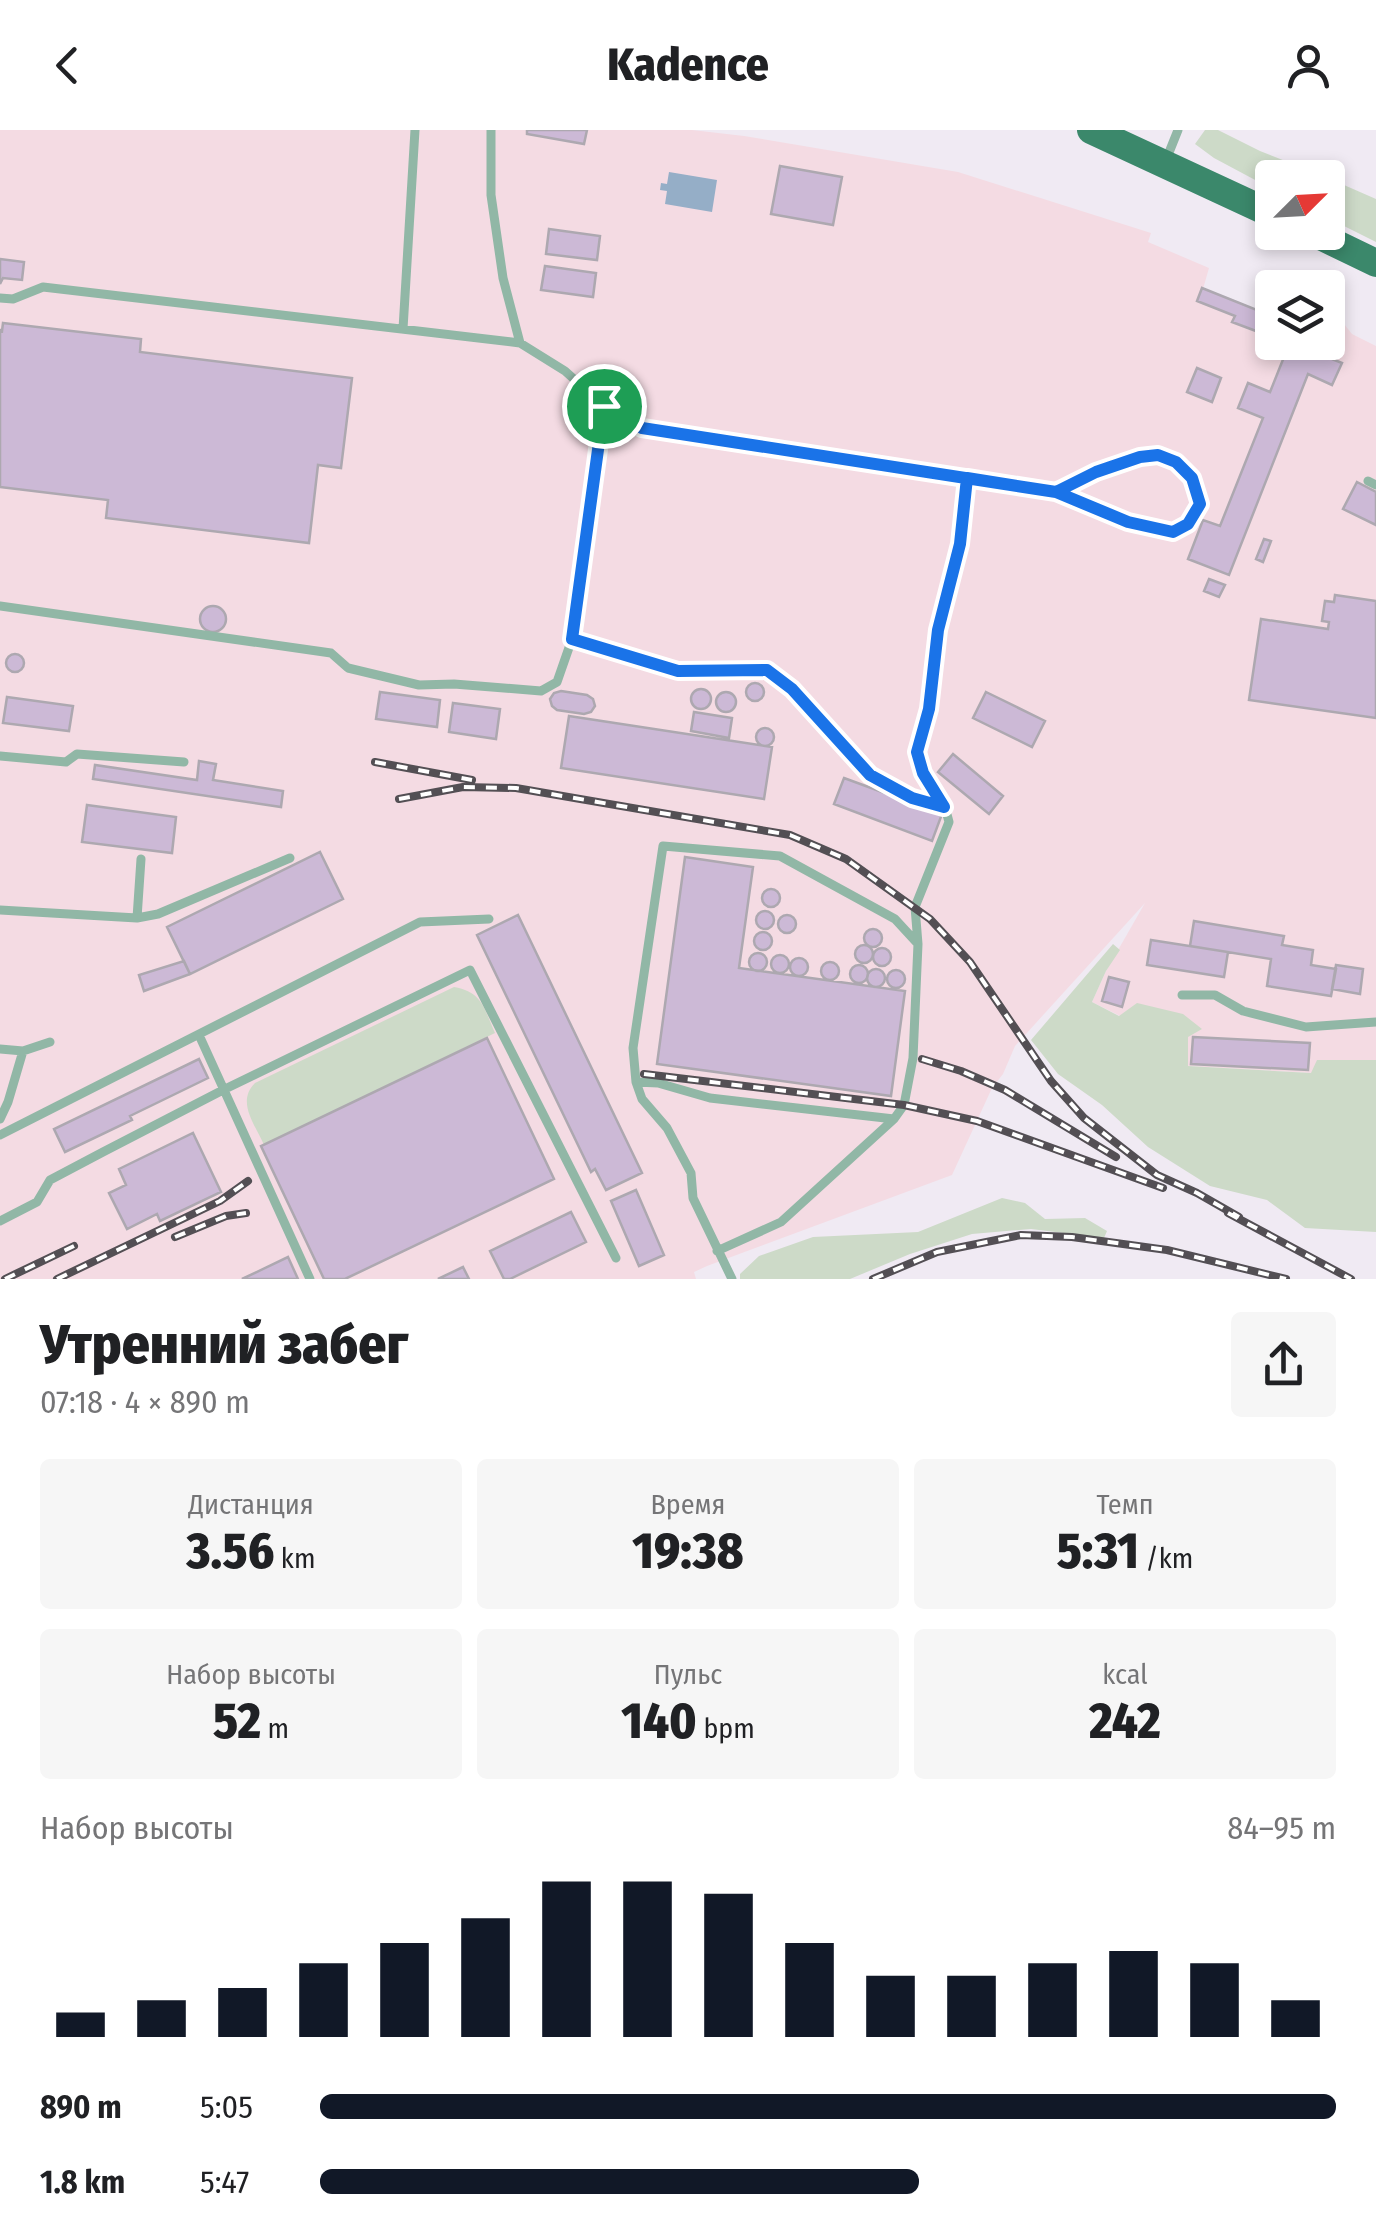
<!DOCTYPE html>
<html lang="ru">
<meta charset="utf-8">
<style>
body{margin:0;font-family:"Fira Sans Condensed",sans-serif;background:#f6f6f6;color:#202124;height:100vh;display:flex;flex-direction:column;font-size:38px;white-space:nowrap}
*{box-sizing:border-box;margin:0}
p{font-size:32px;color:#757577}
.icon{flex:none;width:55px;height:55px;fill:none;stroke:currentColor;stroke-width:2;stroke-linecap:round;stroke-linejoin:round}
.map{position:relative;height:1149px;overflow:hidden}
.sheet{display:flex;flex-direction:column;background:#fff;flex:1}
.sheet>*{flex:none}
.needle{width:65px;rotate:66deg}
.fabs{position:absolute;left:1255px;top:30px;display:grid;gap:20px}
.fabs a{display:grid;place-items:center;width:90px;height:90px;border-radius:10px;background:#fff;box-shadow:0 5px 15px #0003;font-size:50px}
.pin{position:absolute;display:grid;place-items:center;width:85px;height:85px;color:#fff;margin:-42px;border:5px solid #fff;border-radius:50%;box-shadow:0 2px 10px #0007}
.round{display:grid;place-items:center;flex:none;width:105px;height:105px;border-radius:10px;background:#f6f6f6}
.overview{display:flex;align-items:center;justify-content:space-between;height:170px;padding:0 40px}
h1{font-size:55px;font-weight:800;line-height:75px}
.stats{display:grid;grid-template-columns:repeat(3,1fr);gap:15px;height:170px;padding:10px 40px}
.stats div{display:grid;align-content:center;border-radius:10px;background:#f6f6f6;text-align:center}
.stats b{font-size:50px;font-weight:800}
.stats small{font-size:28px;font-weight:400}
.stats p{font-size:28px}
.chart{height:280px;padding:20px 40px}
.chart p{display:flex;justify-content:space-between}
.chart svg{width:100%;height:180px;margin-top:10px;stroke:#111827;stroke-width:6}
ul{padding:0 40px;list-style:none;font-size:32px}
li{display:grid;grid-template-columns:160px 120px 1fr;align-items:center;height:75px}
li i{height:25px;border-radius:12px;background:#111827}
header{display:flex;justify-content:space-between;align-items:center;height:130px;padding:0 40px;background:#fff;font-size:45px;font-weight:800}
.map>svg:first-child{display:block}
.industrial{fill:#f4dbe3}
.green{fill:#cddac8}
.water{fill:#95aec7}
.building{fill:#ccb9d6;stroke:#ada8b0;stroke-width:2.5}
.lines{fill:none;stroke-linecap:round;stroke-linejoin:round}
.service{stroke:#91b7a6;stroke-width:9}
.primary{stroke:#3b886b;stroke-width:28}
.rail-casing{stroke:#534f54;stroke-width:8}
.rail{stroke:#fff;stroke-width:4;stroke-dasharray:11;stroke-linecap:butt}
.route-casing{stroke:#fff;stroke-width:20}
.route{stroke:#1a73e8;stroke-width:12}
</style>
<header><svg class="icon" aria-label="back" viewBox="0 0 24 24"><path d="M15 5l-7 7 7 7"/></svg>Kadence<svg class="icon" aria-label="person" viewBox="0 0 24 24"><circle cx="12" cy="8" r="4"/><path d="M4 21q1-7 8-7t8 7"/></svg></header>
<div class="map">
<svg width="1376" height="1149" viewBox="0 0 1376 1149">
<rect width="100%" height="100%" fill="#f0eaf3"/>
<path class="industrial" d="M0,0H692L744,6L958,42L1151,103L1148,112L1209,138L1203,159L1272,186V212H1328L1330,189L1344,194L1352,204L1376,216V930H1318L1312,943L1187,936L1188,907L1120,886L1092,872L1106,841L1145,773L1015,916L1003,944L992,958L952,1045L707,1136L694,1142L696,1149H0Z"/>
<path class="green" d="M1205,0H1218L1260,21L1326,47L1272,48V59L1214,28L1195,14Z
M1328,48L1376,69V112L1328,88Z
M1113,814L1120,820L1106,841L1092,872L1119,886L1137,873L1183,884L1202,899L1188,907V936L1311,943L1317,930H1376V1102L1305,1098L1267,1070L1210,1056L1148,1017L1102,975L1058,944L1031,910Z
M454,857C483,862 484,879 495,903L264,1015C255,994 236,972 255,953Z
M1002,1068L1025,1073L1045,1089L1085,1088L1107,1101L1104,1108L1031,1099L972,1104L910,1124L850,1149H740V1144L759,1126L813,1107L918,1102Z"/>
<path class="water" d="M669,42L717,50L712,82L665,74L667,61L660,60L661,53L667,54Z"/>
<path class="building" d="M527,0H587L584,14L527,4Z
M780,36L842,47L833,95L771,84Z
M549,99L600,106L597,130L546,124Z
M0,129L24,132L22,150L3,148L0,154Z
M545,136L596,143L593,167L541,160Z
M1202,158L1272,186V204L1257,198L1256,201L1232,192L1235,186L1197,171Z
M3,193L141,209L140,222L352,248L341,338L318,335L309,413L106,388L108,370L0,357V200L2,201Z
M1290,212L1342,233L1332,255L1308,244L1229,445L1188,429L1203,390L1220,396L1263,288L1238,278L1248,253L1270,262Z
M1197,238L1221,248L1212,272L1187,262Z
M1357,352L1376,362V395L1343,379Z
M1264,409L1271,411L1263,432L1256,429Z
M1209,449L1225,455L1219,467L1204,461Z
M1335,465L1376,471V588L1249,570L1261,489L1328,499L1329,492L1322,491L1325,471L1334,472Z
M200 489a13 13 0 1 1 26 0a13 13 0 1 1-26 0Z
M6 533a9 9 0 1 1 18 0a9 9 0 1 1-18 0Z
M746 562a9 9 0 1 1 18 0a9 9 0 1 1-18 0Z
M691 569a10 10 0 1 1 20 0a10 10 0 1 1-20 0Z
M561,561L587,565L593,569L595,576L591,582L584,584L557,580L552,576L550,569L554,563Z
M380,562L440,570L437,597L376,589Z
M986,562L1045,591L1032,617L973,588Z
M716 572a10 10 0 1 1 20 0a10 10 0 1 1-20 0Z
M7,567L73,576L69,601L3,593Z
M453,573L500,579L496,609L449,602Z
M694,582L732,588L729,608L691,601Z
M569,586L772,617L764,669L561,638Z
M756 607a9 9 0 1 1 18 0a9 9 0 1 1-18 0Z
M953,624L1003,666L989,684L938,642Z
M199,631L216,634L213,650L283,661L281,677L93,649L95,635L197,650Z
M844,648L942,684L932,711L834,674Z
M87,675L176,687L172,723L82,712Z
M320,722L343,769L190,844L167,797Z
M685,727L753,737L739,838L905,861L891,966L657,934Z
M762 768a9 9 0 1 1 18 0a9 9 0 1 1-18 0Z
M756 790a9 9 0 1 1 18 0a9 9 0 1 1-18 0Z
M518,785L642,1043L606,1060L595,1039L591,1042L477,805Z
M778 794a9 9 0 1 1 18 0a9 9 0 1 1-18 0Z
M1194,791L1284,806L1282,815L1313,820L1311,835L1336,839L1331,866L1267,856L1271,829L1190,816Z
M864 808a9 9 0 1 1 18 0a9 9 0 1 1-18 0Z
M754 811a9 9 0 1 1 18 0a9 9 0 1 1-18 0Z
M1151,810L1228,822L1224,847L1147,835Z
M855 824a9 9 0 1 1 18 0a9 9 0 1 1-18 0Z
M873 827a9 9 0 1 1 18 0a9 9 0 1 1-18 0Z
M749 832a9 9 0 1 1 18 0a9 9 0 1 1-18 0Z
M771 834a9 9 0 1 1 18 0a9 9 0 1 1-18 0Z
M790 837a9 9 0 1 1 18 0a9 9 0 1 1-18 0Z
M184,831L190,844L144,861L139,845Z
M821 841a9 9 0 1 1 18 0a9 9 0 1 1-18 0Z
M1336,835L1363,839L1360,864L1332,859Z
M850 844a9 9 0 1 1 18 0a9 9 0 1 1-18 0Z
M867 848a9 9 0 1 1 18 0a9 9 0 1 1-18 0Z
M887 849a9 9 0 1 1 18 0a9 9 0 1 1-18 0Z
M1109,847L1129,852L1122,877L1102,871Z
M1193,907L1310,913L1308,940L1191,934Z
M487,908L554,1049L345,1149H324L261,1016Z
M199,929L208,948L130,986L132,990L65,1022L54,999Z
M193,1003L221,1062L160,1091L157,1084L127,1099L109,1063L126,1055L119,1039Z
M636,1060L664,1125L639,1136L611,1071Z
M571,1082L586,1112L510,1149H504L490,1121Z
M288,1127L298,1149H242Z
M463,1137L469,1149H438Z"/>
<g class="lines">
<path class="service" d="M491,0V65L503,148L520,213
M1166,30L1178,0
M0,168L13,169L43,157L520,213L565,241L604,276L642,298L1057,362L1128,392L1173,402L1189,394L1200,374C1198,367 1196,358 1193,351C1168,299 1091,344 1057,362
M403,199L415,0
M604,276L572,509L678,541L767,540L791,559L870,645L912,667L943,676
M1368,351L1376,355
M0,476L331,523L348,538L419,555L454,554L541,561L557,552L572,509
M0,626L66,632L77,624L184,632
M0,780L137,788L158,784L290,728
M137,788L141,729
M1182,865H1215L1243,881L1306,897L1376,892
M199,905L310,1149
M0,919L23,921L50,912
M636,952L658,953L710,968L894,989
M0,989L8,972L23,921
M0,1005L420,792L489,789
M0,1091L37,1072L50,1050L103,1022L223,960L470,840L616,1128
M717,1121L781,1092L894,989L904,975L913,928L918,814L915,777L949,692L945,677L923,643L917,622L929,579L938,500L960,414L967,348
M732,1149L693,1068L691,1043L667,998L642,969L636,952L633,918L663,716L780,726L895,789L918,814"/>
<path class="primary" d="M1091,0L1272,84
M1312,102L1376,133"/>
<defs>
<path id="rail" d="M375,632L472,650
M399,669L463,657L516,658L790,705L846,729L930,789L970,832L1051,951L1084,988L1157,1045L1197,1063L1239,1087
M922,929L961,941L1005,960L1116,1027
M644,944L904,975L977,991L1163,1058
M1228,1083L1351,1149
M175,1107L226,1086L246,1083
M5,1149L74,1116
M57,1149L220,1071L248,1051
M873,1149L937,1122L1021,1105L1072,1107L1167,1120L1286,1149"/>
</defs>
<use href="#rail" class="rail-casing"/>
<use href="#rail" class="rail"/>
</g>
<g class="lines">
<defs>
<path id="route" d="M604,276L572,509L678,541L767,540L792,559L870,645L912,668L944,677L923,643L917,622L929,579L938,500L960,414L967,348L1056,362L1128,392L1173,402L1188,394L1200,374L1192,348L1176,332L1158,325L1140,327L1096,342L1056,362L642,298L604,276"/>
</defs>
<use href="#route" class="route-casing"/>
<use href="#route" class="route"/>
</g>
</svg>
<div class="fabs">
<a><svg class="needle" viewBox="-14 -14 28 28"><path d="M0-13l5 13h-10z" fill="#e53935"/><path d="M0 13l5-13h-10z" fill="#757577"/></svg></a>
<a><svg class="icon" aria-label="layers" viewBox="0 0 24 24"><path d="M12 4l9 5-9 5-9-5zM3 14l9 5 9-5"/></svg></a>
</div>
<div class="pin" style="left:604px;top:276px;background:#1e9e55"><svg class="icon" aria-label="arrive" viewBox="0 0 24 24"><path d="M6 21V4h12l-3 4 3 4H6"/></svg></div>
</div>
<section class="sheet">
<div class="overview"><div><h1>Утренний забег</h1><p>07:18 · 4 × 890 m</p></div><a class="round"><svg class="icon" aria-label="share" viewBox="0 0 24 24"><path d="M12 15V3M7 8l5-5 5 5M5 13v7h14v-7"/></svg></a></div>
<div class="stats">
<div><p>Дистанция</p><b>3.56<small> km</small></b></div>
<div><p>Время</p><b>19:38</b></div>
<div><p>Темп</p><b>5:31<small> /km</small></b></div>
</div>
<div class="stats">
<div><p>Набор высоты</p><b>52<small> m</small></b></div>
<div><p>Пульс</p><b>140<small> bpm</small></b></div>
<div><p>kcal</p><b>242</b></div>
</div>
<div class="chart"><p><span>Набор высоты</span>84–95 m</p>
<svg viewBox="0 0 160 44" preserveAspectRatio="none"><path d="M5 44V38M15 44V35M25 44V32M35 44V26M45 44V21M55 44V15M65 44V6M75 44V6M85 44V9M95 44V21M105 44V29M115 44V29M125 44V26M135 44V23M145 44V26M155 44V35"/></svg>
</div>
<ul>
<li><b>890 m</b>5:05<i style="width:100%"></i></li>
<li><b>1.8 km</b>5:47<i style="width:59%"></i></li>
</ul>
</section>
